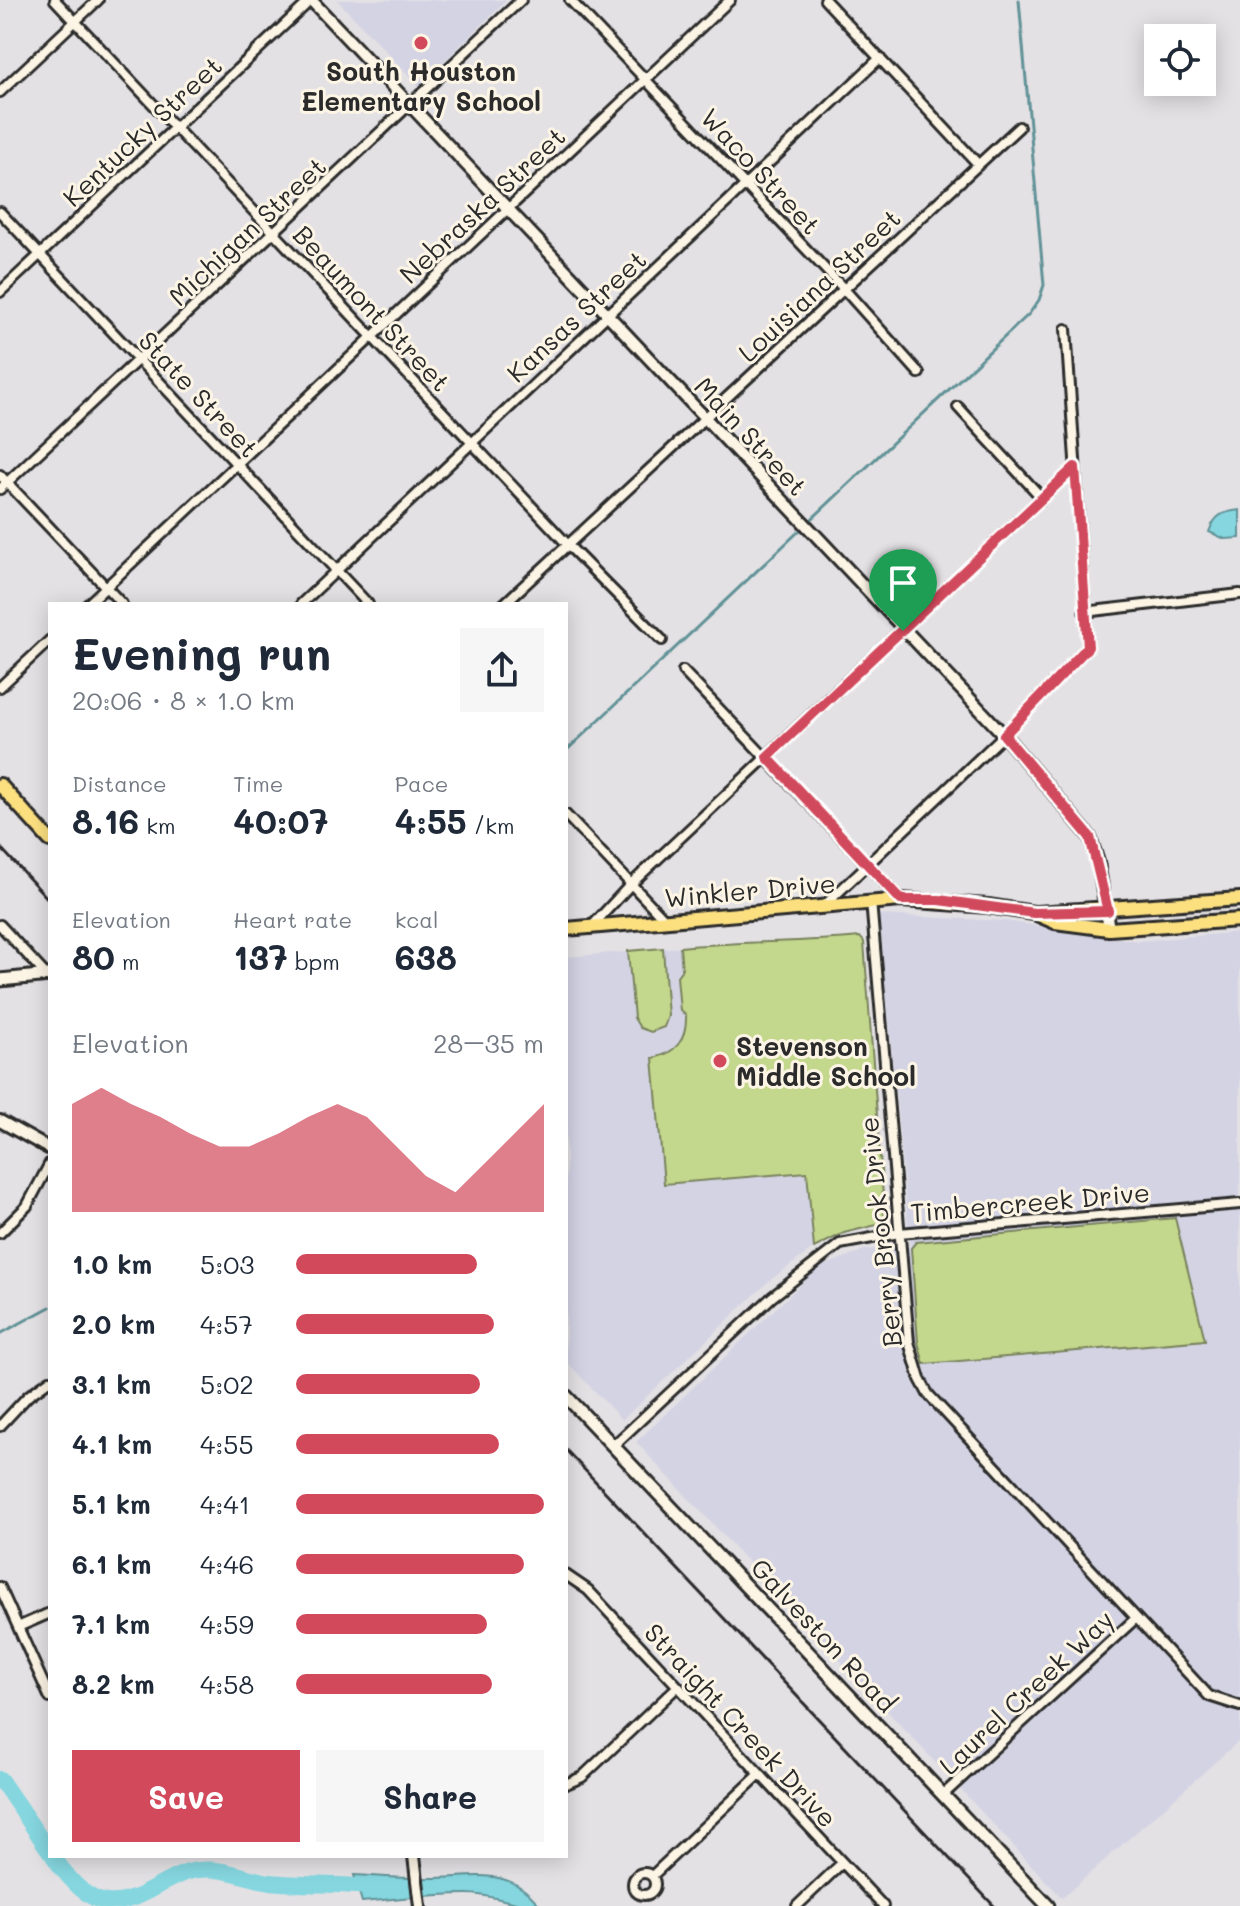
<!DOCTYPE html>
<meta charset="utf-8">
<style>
body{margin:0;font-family:Mali,sans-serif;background:#f6f6f7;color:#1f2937;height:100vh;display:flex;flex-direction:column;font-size:30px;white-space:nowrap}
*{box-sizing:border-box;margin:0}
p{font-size:26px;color:#747a83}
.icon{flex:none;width:44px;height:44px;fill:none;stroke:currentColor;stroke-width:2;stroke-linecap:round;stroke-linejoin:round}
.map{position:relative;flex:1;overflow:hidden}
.drawer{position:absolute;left:48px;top:602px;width:520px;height:1256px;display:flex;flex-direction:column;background:#fff;border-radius:0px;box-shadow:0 4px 20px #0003}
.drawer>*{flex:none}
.fabs{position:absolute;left:1144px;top:24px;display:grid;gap:16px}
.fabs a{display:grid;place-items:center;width:72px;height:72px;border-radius:0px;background:#fff;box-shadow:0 4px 20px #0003;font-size:40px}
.pin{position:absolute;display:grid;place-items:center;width:68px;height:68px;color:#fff;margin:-82px -34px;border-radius:50% 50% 50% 0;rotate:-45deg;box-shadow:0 0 8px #0007}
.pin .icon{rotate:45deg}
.round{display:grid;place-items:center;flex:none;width:84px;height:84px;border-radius:0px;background:#f6f6f7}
.head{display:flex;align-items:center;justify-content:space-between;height:136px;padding:0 24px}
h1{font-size:44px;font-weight:700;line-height:60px}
.metrics{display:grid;grid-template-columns:repeat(3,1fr);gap:12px;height:136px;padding:8px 24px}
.metrics div{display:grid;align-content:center}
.metrics b{font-size:34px;font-weight:700}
.metrics small{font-size:22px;font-weight:400}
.metrics p{font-size:22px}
.chart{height:224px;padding:16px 24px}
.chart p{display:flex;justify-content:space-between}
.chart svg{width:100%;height:144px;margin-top:8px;fill:#d1495b;opacity:.7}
.primary-button{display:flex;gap:16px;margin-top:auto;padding:16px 24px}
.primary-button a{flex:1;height:92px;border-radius:0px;background:#d1495b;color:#fff;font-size:32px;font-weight:700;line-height:92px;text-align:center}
.primary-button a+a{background:#f6f6f7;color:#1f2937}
ul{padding:0 24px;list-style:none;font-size:26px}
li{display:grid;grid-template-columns:128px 96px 1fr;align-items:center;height:60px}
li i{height:20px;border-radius:10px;background:#d1495b}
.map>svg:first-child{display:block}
.built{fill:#d3d3e4}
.green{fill:#c4d88d;stroke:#78825c;stroke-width:2}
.water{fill:#85d6df;stroke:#619297;stroke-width:2}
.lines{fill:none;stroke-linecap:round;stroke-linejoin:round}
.stream{stroke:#619297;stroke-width:3}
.river{stroke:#85d6df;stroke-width:16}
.minor-casing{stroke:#2b2b2b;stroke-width:14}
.tertiary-casing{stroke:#2b2b2b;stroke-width:16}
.secondary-casing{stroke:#2b2b2b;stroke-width:17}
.primary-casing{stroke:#2b2b2b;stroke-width:18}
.minor{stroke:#fcf5e5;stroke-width:8}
.tertiary{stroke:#fcf5e5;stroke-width:10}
.secondary{stroke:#fcf5e5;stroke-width:11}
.primary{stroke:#fce080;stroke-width:12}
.rail{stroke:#2b2b2b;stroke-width:3}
.route-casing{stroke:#fff;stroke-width:16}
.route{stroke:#d1495b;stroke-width:10}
.poi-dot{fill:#d1495b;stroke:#fcf5e5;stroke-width:3}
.labels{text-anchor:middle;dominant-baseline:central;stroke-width:6;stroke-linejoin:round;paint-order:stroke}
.poi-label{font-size:26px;font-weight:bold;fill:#2b2b2b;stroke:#fcf5e5}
.street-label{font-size:26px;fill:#2b2b2b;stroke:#fcf5e5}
</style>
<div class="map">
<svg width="1240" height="1906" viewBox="0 0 1240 1906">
<rect width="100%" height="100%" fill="#e4e1e4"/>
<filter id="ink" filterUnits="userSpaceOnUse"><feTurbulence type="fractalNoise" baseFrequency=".0125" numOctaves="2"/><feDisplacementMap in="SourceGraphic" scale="16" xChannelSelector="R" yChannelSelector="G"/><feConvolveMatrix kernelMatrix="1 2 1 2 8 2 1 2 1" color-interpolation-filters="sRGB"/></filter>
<g filter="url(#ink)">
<path class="built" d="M337,0H507L419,86Z
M879,915L1006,921L1138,941L1240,932V1740L1062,1898L636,1442L818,1268L864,1250L910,1247Z
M860,937L864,942L807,1172L814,1248L769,1281L622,1420L566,1361V957L738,942L783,944Z"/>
<path class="green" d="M860,937L864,942L885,1223L844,1233L814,1248L807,1172L664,1184L653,1058C677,1053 687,1039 686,1015L680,1011L677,976L682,969L680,947C740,941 800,943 860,937Z
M663,948L668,1016L664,1027L651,1032L640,1028L634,1018L628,951Z
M1175,1218L1205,1340L924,1364L918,1342L911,1248L916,1242Z"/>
<path class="water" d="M1240,510V538L1225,539L1209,532C1215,515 1222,512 1240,510Z
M354,1875C379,1876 405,1879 430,1878C476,1878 508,1865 540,1906C514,1906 493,1894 467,1894C432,1894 396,1899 362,1902Z"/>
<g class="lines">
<path class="stream" d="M566,751L1029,314L1039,300L1044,285L1019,0
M0,1334L50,1307"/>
<path class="river" d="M0,1779L50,1852
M53,1856C65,1874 85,1900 107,1902C139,1906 167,1873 199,1870C224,1867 247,1879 271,1882C306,1886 340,1883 375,1888"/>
<defs>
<path id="minor" d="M55,0L568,545L662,640
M570,0L844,289L919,373
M825,0L978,164
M0,92L98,0
M0,212L368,604
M0,292L311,0
M958,407L1041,497
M0,475L122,604
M0,489L521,0
M88,604L730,0
M301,604L880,58
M504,604L1019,127
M1084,612L1240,594
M683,671L901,900
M0,687L50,640
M566,815L665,920
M871,901L909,1342L920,1379L928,1394L1209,1696L1240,1706
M826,904L1004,735L1088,647L1066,329
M0,925L47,976
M592,926L631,884L1075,467
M0,1233L27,1206L50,1163
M0,1426L28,1396L50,1380
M613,1446L772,1297L840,1244L899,1233L1240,1204
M566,1575L588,1590L883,1906
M0,1587L50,1698
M18,1627L50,1613
M566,1784L582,1777L677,1687
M944,1794L1135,1619
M633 1884a11 11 0 1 1 22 0a11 11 0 1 1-22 0Z
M652,1876L760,1774
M797,1906L842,1863"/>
<path id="tertiary" d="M311,0L1004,735L1090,837L1098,862L1109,929
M0,1121L50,1149
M414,1856L420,1906"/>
<path id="secondary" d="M0,980L50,975
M566,1396L1048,1906"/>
<path id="primary" d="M0,785L50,840
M1036,913L1240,899
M566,929L901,900L988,906L1034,913L1055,922L1109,929L1240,920"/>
</defs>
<use href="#minor" class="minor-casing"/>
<use href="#tertiary" class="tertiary-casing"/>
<use href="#secondary" class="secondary-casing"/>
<use href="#primary" class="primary-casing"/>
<use href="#minor" class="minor"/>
<use href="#tertiary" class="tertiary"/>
<use href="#secondary" class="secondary"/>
<use href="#primary" class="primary"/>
<path class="rail" d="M0,847L50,901
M566,1450L994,1906"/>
</g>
</g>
<g class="lines" filter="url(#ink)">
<defs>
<path id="route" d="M1075,467L1088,647L1004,735L1090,837L1108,911L1034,913L939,900H901L767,757Z"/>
</defs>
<use href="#route" class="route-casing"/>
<use href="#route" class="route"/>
</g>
<g class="poi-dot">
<circle cx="421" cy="43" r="8"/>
<circle cx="720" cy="1061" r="8"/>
</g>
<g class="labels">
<g class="poi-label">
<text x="421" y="71">South Houston<tspan x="421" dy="30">Elementary School</tspan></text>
<text x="736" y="1046" text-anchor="start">Stevenson<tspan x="736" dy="30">Middle School</tspan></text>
</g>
<g class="street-label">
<text transform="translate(142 131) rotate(-43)">Kentucky Street</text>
<text transform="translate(761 171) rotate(47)">Waco Street</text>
<text transform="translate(482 205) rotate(-43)">Nebraska Street</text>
<text transform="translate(247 231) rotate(-43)">Michigan Street</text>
<text transform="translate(819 285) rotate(-43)">Louisiana Street</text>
<text transform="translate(372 308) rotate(47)">Beaumont Street</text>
<text transform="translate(576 316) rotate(-43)">Kansas Street</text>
<text transform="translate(199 394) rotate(47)">State Street</text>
<text transform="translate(751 436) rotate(47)">Main Street</text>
<text transform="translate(750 890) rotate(-5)">Winkler Drive</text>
<text transform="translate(1030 1202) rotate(-5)">Timbercreek Drive</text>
<text transform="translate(880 1232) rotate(-96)">Berry Brook Drive</text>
<text transform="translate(824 1635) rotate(47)">Galveston Road</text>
<text transform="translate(1026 1692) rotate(-43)">Laurel Creek Way</text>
<text transform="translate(741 1725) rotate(47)">Straight Creek Drive</text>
</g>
</g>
</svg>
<div class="fabs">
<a><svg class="icon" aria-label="locate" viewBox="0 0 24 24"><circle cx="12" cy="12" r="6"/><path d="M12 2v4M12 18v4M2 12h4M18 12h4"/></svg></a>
</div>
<div class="pin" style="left:903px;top:631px;background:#1e9e55"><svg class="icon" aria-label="arrive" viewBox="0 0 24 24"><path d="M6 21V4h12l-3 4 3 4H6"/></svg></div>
<section class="drawer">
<div class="head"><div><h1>Evening run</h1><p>20:06 · 8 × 1.0 km</p></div><a class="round"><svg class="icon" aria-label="share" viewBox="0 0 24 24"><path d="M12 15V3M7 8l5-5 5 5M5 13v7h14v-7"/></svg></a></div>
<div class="metrics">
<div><p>Distance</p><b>8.16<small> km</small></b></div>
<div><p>Time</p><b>40:07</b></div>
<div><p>Pace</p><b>4:55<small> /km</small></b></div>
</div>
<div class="metrics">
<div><p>Elevation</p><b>80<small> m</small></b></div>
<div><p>Heart rate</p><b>137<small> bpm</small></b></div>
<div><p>kcal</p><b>638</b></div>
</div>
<div class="chart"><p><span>Elevation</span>28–35 m</p>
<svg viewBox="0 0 160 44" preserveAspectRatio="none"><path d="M0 44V11L10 6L20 11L30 15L40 20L50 24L60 24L70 20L80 15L90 11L100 15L110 24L120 33L130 38L140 29L150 20L160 11V44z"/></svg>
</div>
<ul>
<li><b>1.0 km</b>5:03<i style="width:73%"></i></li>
<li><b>2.0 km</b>4:57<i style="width:80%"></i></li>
<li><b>3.1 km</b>5:02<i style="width:74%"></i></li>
<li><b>4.1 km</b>4:55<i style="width:82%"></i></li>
<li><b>5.1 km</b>4:41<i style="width:100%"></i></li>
<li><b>6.1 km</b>4:46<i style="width:92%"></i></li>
<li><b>7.1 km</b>4:59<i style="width:77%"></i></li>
<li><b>8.2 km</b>4:58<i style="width:79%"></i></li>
</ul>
<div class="primary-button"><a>Save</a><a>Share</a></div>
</section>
</div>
